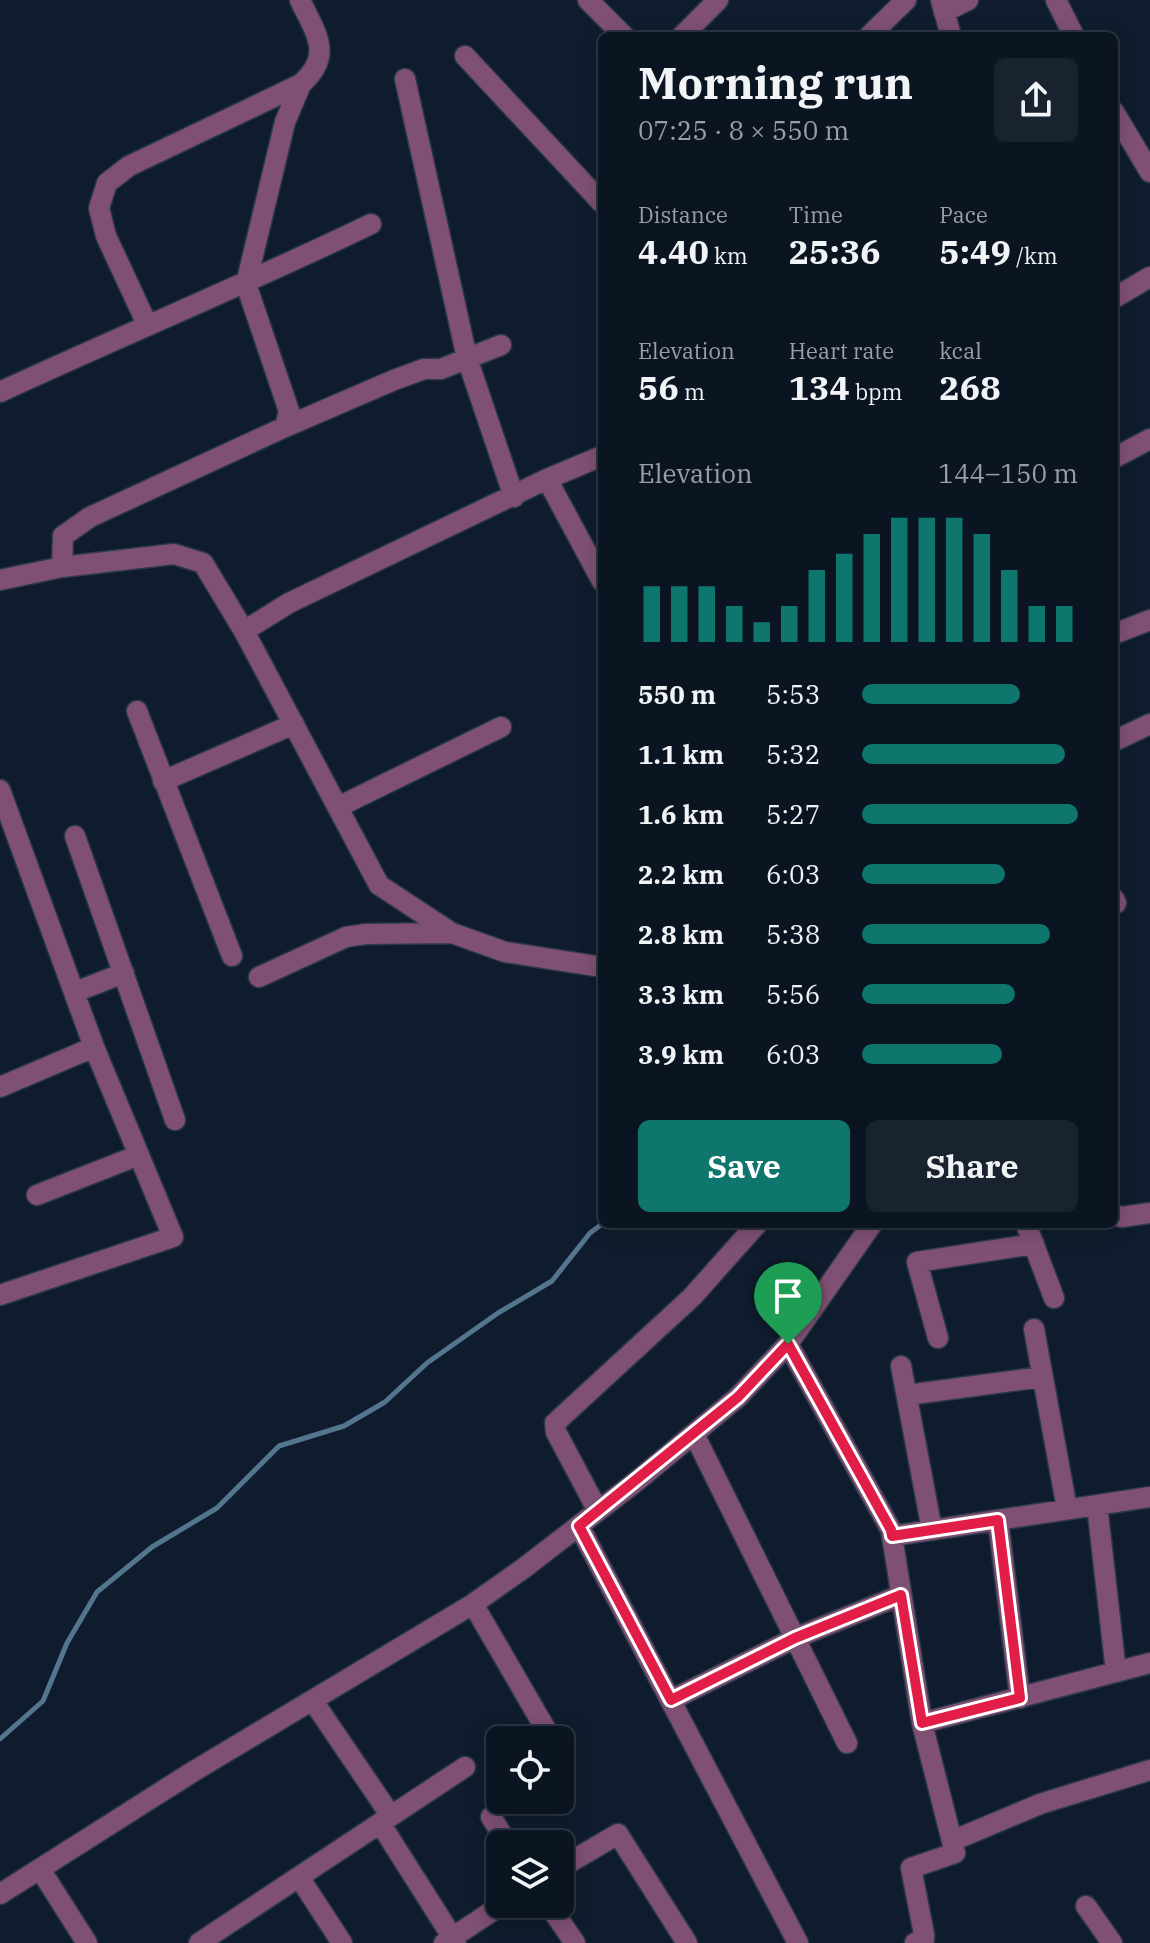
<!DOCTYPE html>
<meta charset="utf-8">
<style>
body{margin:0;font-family:"IBM Plex Serif",serif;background:#19222f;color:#f1f3f6;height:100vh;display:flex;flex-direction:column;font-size:30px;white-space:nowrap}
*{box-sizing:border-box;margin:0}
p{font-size:26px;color:#9a9fa5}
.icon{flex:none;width:44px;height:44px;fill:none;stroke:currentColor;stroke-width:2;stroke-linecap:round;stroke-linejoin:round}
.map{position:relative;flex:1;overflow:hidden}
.sheet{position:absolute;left:598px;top:32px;width:520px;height:1196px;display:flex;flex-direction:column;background:#0b1522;border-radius:12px;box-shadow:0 4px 20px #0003,0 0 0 2px #2b3440}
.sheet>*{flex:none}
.tools{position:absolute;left:486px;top:1726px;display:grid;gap:16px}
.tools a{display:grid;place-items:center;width:88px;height:88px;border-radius:12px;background:#0b1522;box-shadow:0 4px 20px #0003,0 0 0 2px #2b3440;font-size:40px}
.pin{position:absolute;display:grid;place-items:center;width:68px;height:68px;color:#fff;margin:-82px -34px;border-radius:50% 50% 50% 0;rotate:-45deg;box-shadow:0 0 8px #0007}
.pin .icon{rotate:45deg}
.round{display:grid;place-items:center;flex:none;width:84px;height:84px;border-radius:12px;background:#19222f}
.head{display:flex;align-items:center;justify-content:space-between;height:136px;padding:0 40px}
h1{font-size:44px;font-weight:800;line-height:60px}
.stats{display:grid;grid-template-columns:repeat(3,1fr);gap:12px;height:136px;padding:8px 40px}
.stats div{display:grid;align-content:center}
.stats b{font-size:34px;font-weight:800}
.stats small{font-size:22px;font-weight:400}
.stats p{font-size:22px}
.chart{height:224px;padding:16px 40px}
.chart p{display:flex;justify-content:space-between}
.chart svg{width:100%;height:144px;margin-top:8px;stroke:#0f766e;stroke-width:6}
.button{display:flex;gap:16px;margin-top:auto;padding:16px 40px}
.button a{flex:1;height:92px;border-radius:12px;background:#0f766e;color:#fff;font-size:32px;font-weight:800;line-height:92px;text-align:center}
.button a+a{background:#19222f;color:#f1f3f6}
ul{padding:0 40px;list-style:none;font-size:26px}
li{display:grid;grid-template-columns:128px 96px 1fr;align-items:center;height:60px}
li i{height:20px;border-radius:10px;background:#0f766e}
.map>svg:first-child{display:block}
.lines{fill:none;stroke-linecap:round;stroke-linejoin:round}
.stream{stroke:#54758e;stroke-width:5}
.street-casing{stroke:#2b3848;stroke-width:23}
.street{stroke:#7f5073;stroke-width:20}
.route-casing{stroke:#fff;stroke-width:16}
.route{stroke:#e11d48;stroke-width:10}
</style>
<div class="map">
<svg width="1150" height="1943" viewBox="0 0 1150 1943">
<rect width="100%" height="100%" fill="#0f1c2d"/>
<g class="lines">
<path class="stream" d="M0,1739L43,1701L67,1643L97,1592L152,1547L217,1508L279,1446L344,1426L385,1402L427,1363L498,1313L552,1281L590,1233L602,1224"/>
<defs>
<path id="street" d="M588,0L624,36
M941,0L951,36
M1056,0L1074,36
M944,12L968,0
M682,36L718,0
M869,36L906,0
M465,56L602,203
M405,79L467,358L514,497
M1114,112L1150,172
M1114,298L1150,277
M147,324L106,236L99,208L107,183L129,166L301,84C334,55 316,34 300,0
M0,392C123,335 249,283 371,224
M285,427L394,380L424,369H441L501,345
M1114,458L1150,439
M547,479L602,581
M62,567L63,536L90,517L285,427L289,411L246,284L285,122L301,84
M0,580L62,567L174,554L203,563L244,631L379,885L452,933L505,952L602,967
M244,631L289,603L547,479L602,456
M1114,634L1150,620
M137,711L232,956
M1114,741L1150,724
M163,781L294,724
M0,790L94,1047L173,1237L0,1295
M338,807L501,727
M75,836L175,1120
M1114,899L1116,903
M259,977L346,937L366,934L452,933
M75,992L124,973
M0,1087L94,1047
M37,1195L139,1155
M1114,1215L1122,1217L1150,1213
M1026,1224L1054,1298
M1034,1329L1067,1509
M938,1338L917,1262L1034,1244
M788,1344L891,1530L922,1723L955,1853L911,1868L924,1934V1939L915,1943
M901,1366L932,1530
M907,1395L1042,1377
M694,1434L847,1743
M1097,1505L1116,1672
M598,1511L556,1432L555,1423L692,1297L757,1224
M998,1520L1020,1698
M579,1526L798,1943
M892,1536L1150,1497
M473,1604L552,1740
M671,1700L795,1638L901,1595
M313,1701L391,1816
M922,1723L1150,1663
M560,1754L564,1761
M491,1817L508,1844
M380,1823L456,1943
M952,1841L1040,1804L1150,1770
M560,1868L618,1834L687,1943
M40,1869L87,1943
M299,1877L342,1943
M0,1894L194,1771L473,1604L524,1568L638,1480L738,1397L788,1344L872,1224
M548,1904L575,1943
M1086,1906L1112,1943
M199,1943L465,1767
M444,1943L503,1904"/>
</defs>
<use href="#street" class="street-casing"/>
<use href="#street" class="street"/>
</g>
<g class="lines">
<defs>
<path id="route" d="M788,1344L891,1530L892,1536L998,1520L1020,1698L922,1723L901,1595L795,1638L671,1700L579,1526L738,1397Z"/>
</defs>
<use href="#route" class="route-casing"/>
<use href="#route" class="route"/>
</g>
</svg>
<div class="tools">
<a><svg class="icon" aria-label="locate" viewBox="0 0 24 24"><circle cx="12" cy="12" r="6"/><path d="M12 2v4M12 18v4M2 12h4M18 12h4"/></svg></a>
<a><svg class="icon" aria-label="layers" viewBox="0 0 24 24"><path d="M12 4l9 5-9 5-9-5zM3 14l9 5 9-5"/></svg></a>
</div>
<div class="pin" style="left:788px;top:1344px;background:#1e9e55"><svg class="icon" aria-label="arrive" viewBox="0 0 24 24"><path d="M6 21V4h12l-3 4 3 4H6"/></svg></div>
<section class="sheet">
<div class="head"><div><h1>Morning run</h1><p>07:25 · 8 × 550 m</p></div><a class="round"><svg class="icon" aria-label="share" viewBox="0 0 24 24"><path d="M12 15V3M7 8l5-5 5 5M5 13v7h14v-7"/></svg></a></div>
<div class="stats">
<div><p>Distance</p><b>4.40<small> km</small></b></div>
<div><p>Time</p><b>25:36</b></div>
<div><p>Pace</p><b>5:49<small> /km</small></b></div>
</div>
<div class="stats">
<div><p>Elevation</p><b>56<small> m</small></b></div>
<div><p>Heart rate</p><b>134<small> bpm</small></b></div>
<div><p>kcal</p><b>268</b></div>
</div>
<div class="chart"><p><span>Elevation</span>144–150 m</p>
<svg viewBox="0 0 160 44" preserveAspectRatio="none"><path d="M5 44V27M15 44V27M25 44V27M35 44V33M45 44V38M55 44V33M65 44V22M75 44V17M85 44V11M95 44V6M105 44V6M115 44V6M125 44V11M135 44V22M145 44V33M155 44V33"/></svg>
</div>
<ul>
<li><b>550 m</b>5:53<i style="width:73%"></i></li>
<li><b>1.1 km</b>5:32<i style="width:94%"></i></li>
<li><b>1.6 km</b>5:27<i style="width:100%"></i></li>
<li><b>2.2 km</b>6:03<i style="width:66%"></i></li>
<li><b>2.8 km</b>5:38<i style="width:87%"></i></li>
<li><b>3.3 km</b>5:56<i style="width:71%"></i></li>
<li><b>3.9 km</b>6:03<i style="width:65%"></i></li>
</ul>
<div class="button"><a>Save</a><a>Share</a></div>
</section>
</div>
